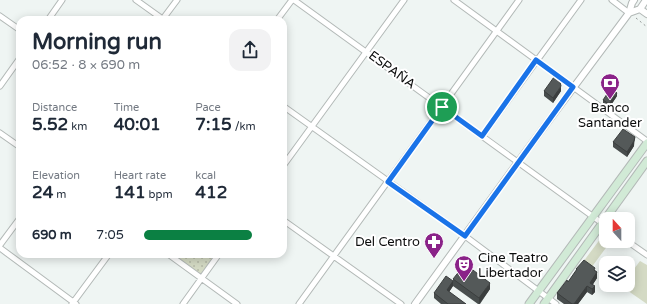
<!DOCTYPE html>
<meta charset="utf-8">
<style>
body{margin:0;font-family:"Varela Round",sans-serif;background:#f2f2f3;color:#1f2937;height:100vh;display:flex;flex-direction:column;font-size:15px;white-space:nowrap}
*{box-sizing:border-box;margin:0}
p{font-size:13px;color:#747a83}
.icon{flex:none;width:22px;height:22px;fill:none;stroke:currentColor;stroke-width:2;stroke-linecap:round;stroke-linejoin:round}
.map{position:relative;flex:1;overflow:hidden}
.sheet{position:absolute;left:16px;top:16px;width:271px;height:242px;display:flex;flex-direction:column;background:#fff;border-radius:12px;box-shadow:0 2px 10px #0003}
.sheet>*{flex:none}
.needle{width:26px;rotate:339deg}
.controls{position:absolute;left:599px;top:212px;display:grid;gap:8px}
.controls a{display:grid;place-items:center;width:36px;height:36px;border-radius:8px;background:#fff;box-shadow:0 2px 10px #0003;font-size:20px}
.pin{position:absolute;display:grid;place-items:center;width:34px;height:34px;color:#fff;margin:-17px;border:2px solid #fff;border-radius:50%;box-shadow:0 1px 4px #0007}
.round{display:grid;place-items:center;flex:none;width:42px;height:42px;border-radius:12px;background:#f2f2f3}
.overview{display:flex;align-items:center;justify-content:space-between;height:68px;padding:0 16px}
h1{font-size:22px;font-weight:800;line-height:30px}
.stats{display:grid;grid-template-columns:repeat(3,1fr);gap:6px;height:68px;padding:4px 16px}
.stats div{display:grid;align-content:center}
.stats b{font-size:17px;font-weight:800}
.stats small{font-size:11px;font-weight:400}
.stats p{font-size:11px}
ul{padding:0 16px;list-style:none;font-size:13px}
li{display:grid;grid-template-columns:64px 48px 1fr;align-items:center;height:30px}
li i{height:10px;border-radius:5px;background:#0b8043}
.map>svg:first-child{display:block}
.grass{fill:#d4dac4}
.park{fill:url(#park-dots)}
.lines{fill:none;stroke-linecap:round;stroke-linejoin:round}
.minor-casing{stroke:#b3b9b7;stroke-width:7}
.tertiary-casing{stroke:#b3b9b7;stroke-width:8}
.secondary-casing{stroke:#b3b9b7;stroke-width:9}
.path{stroke:#969a99;stroke-width:1;stroke-dasharray:2 3;stroke-linecap:butt}
.minor{stroke:#fff;stroke-width:5}
.tertiary{stroke:#fff;stroke-width:6}
.secondary{stroke:#d1ead6;stroke-width:7}
.wall{fill:#484d4d}
.shaded-wall{fill:#3b3e3e}
.building{fill:#545959;stroke:#3b3e3e}
.route-casing{stroke:#fff;stroke-width:8}
.route{stroke:#1a73e8;stroke-width:5}
.labels{text-anchor:middle;dominant-baseline:central;stroke-width:4;stroke-linejoin:round;paint-order:stroke}
.street-label{font-size:13px;fill:#0b0c0c;stroke:#fff}
.poi-label{font-size:13px;fill:#0b0c0c;stroke:#fff}
</style>
<div class="map">
<svg width="647" height="304" viewBox="0 0 647 304">
<defs>
<pattern id="park-dots" width="8" height="8" patternUnits="userSpaceOnUse"><rect width="8" height="8" fill="#d4dac4"/><path d="M2 2h.1M6 6h.1" fill="none" stroke="#b5baa7" stroke-width="1.8" stroke-linecap="round"/></pattern>
</defs>
<rect width="100%" height="100%" fill="#eff5f3"/>
<path class="grass" d="M604,234L606,236V241H611L591,268L583,262Z
M640,261L647,265V304L621,286L628,285V277Z"/>
<path class="park" d="M168,254H219L202,278Z"/>
<g class="lines">
<defs>
<path id="minor" d="M136,0L164,20
M294,0L606,226
M454,0L647,141
M612,0L629,13
M0,16L20,30
M48,20L62,0
M162,20L177,0
M277,20L292,0
M0,86L20,58
M283,106L465,236L556,304
M0,133L20,147
M482,136L581,0
M283,166L404,0
M283,220L401,304
M627,241L647,255
M0,245L20,218
M0,248L76,304
M168,254L237,304
M72,304L109,254
M183,304L219,254
M299,304L519,0"/>
<path id="tertiary" d="M640,9L647,14
M629,13L640,9L646,0
M415,304L518,162L629,13L632,3L634,0"/>
<path id="secondary" d="M529,304L647,143
M544,304L647,161"/>
</defs>
<use href="#minor" class="minor-casing"/>
<use href="#tertiary" class="tertiary-casing"/>
<use href="#secondary" class="secondary-casing"/>
<path class="path" d="M636,18L647,27"/>
<use href="#minor" class="minor"/>
<use href="#tertiary" class="tertiary"/>
<use href="#secondary" class="secondary"/>
</g>
<path class="wall" d="M544,91H561L553,103L544,96Z
M617,96L609,108L603,103V100Z
M635,137L634,146L627,157L613,147V142Z
M576,269L595,270L597,278L593,284L595,292L592,295L587,292L578,304H564L557,299V293L568,282L576,271Z
M453,279L490,289L480,304H478L453,286L449,292L466,304H441L434,298V293L453,281Z"/>
<path class="shaded-wall" d="M561,86V91L553,103V98Z
M617,93V96L609,108V104Z
M634,141V146L627,157V152Z
M597,272V278L590,289V283Z
M453,281V286L447,295V290Z
M490,283V289L479,304V298Z
M587,286V292L578,304H574Z
M595,286V292L592,295V289Z"/>
<path class="building" d="M554,77L560,82L561,86L553,98L544,91Z
M611,88L617,93L609,104L603,100Z
M623,129L635,137L634,141L627,152L613,142Z
M584,260L595,268L594,270L597,272L590,283L595,286L592,289L587,286L574,304H572L557,293L567,280L568,282L577,269H576Z
M465,264L490,283L479,298L453,279Z
M446,276L453,281L447,290L466,304H448L434,293Z"/>
<g class="lines">
<defs>
<path id="route" d="M536,60L573,87L465,236L388,182L442,107L482,136Z"/>
</defs>
<use href="#route" class="route-casing"/>
<use href="#route" class="route"/>
</g>
<defs>
<symbol id="bank-pin" viewBox="-11 -11 22 30"><path d="M0 17L-7.5 6A9.5 9.5 0 1 1 7.5 6Z" fill="#8a2288" stroke="#fff"/><path d="M-6-4H6V4H-6ZM0-2.3a2.3 2.3 0 1 0 0 4.6a2.3 2.3 0 1 0 0-4.6Z" fill="#fff"/></symbol>
<symbol id="pharmacy-pin" viewBox="-11 -11 22 30"><path d="M0 17L-7.5 6A9.5 9.5 0 1 1 7.5 6Z" fill="#8a2288" stroke="#fff"/><path d="M-2-6h4v4h4v4h-4v4h-4v-4h-4v-4h4Z" fill="#fff"/></symbol>
<symbol id="theatre-pin" viewBox="-11 -11 22 30"><path d="M0 17L-7.5 6A9.5 9.5 0 1 1 7.5 6Z" fill="#8a2288" stroke="#fff"/><path d="M-5-5.5Q0-4 5-5.5V0Q5 5 0 6Q-5 5-5 0ZM-3.3-2.5H-1v1.5H-3.3ZM1-2.5H3.3v1.5H1ZM-2.8 1Q0 5.5 2.8 1Z" fill="#fff"/></symbol>
</defs>
<g fill-rule="evenodd">
<use href="#bank-pin" x="599" y="72" width="22" height="30"/>
<use href="#pharmacy-pin" x="423" y="231" width="22" height="30"/>
<use href="#theatre-pin" x="453" y="254" width="22" height="30"/>
</g>
<g class="labels">
<g class="street-label">
<text transform="translate(392 70) rotate(36)">ESPAÑA</text>
</g>
<g class="poi-label">
<text x="610" y="108">Banco<tspan x="610" dy="15">Santander</tspan></text>
<text x="420" y="242" text-anchor="end">Del Centro</text>
<text x="478" y="258" text-anchor="start">Cine Teatro<tspan x="478" dy="15">Libertador</tspan></text>
</g>
</g>
</svg>
<div class="controls">
<a><svg class="needle" viewBox="-14 -14 28 28"><path d="M0-13l5 13h-10z" fill="#e53935"/><path d="M0 13l5-13h-10z" fill="#747a83"/></svg></a>
<a><svg class="icon" aria-label="layers" viewBox="0 0 24 24"><path d="M12 4l9 5-9 5-9-5zM3 14l9 5 9-5"/></svg></a>
</div>
<div class="pin" style="left:442px;top:107px;background:#1e9e55"><svg class="icon" aria-label="arrive" viewBox="0 0 24 24"><path d="M6 21V4h12l-3 4 3 4H6"/></svg></div>
<section class="sheet">
<div class="overview"><div><h1>Morning run</h1><p>06:52 · 8 × 690 m</p></div><a class="round"><svg class="icon" aria-label="share" viewBox="0 0 24 24"><path d="M12 15V3M7 8l5-5 5 5M5 13v7h14v-7"/></svg></a></div>
<div class="stats">
<div><p>Distance</p><b>5.52<small> km</small></b></div>
<div><p>Time</p><b>40:01</b></div>
<div><p>Pace</p><b>7:15<small> /km</small></b></div>
</div>
<div class="stats">
<div><p>Elevation</p><b>24<small> m</small></b></div>
<div><p>Heart rate</p><b>141<small> bpm</small></b></div>
<div><p>kcal</p><b>412</b></div>
</div>
<ul>
<li><b>690 m</b>7:05<i style="width:85%"></i></li>
</ul>
</section>
</div>
